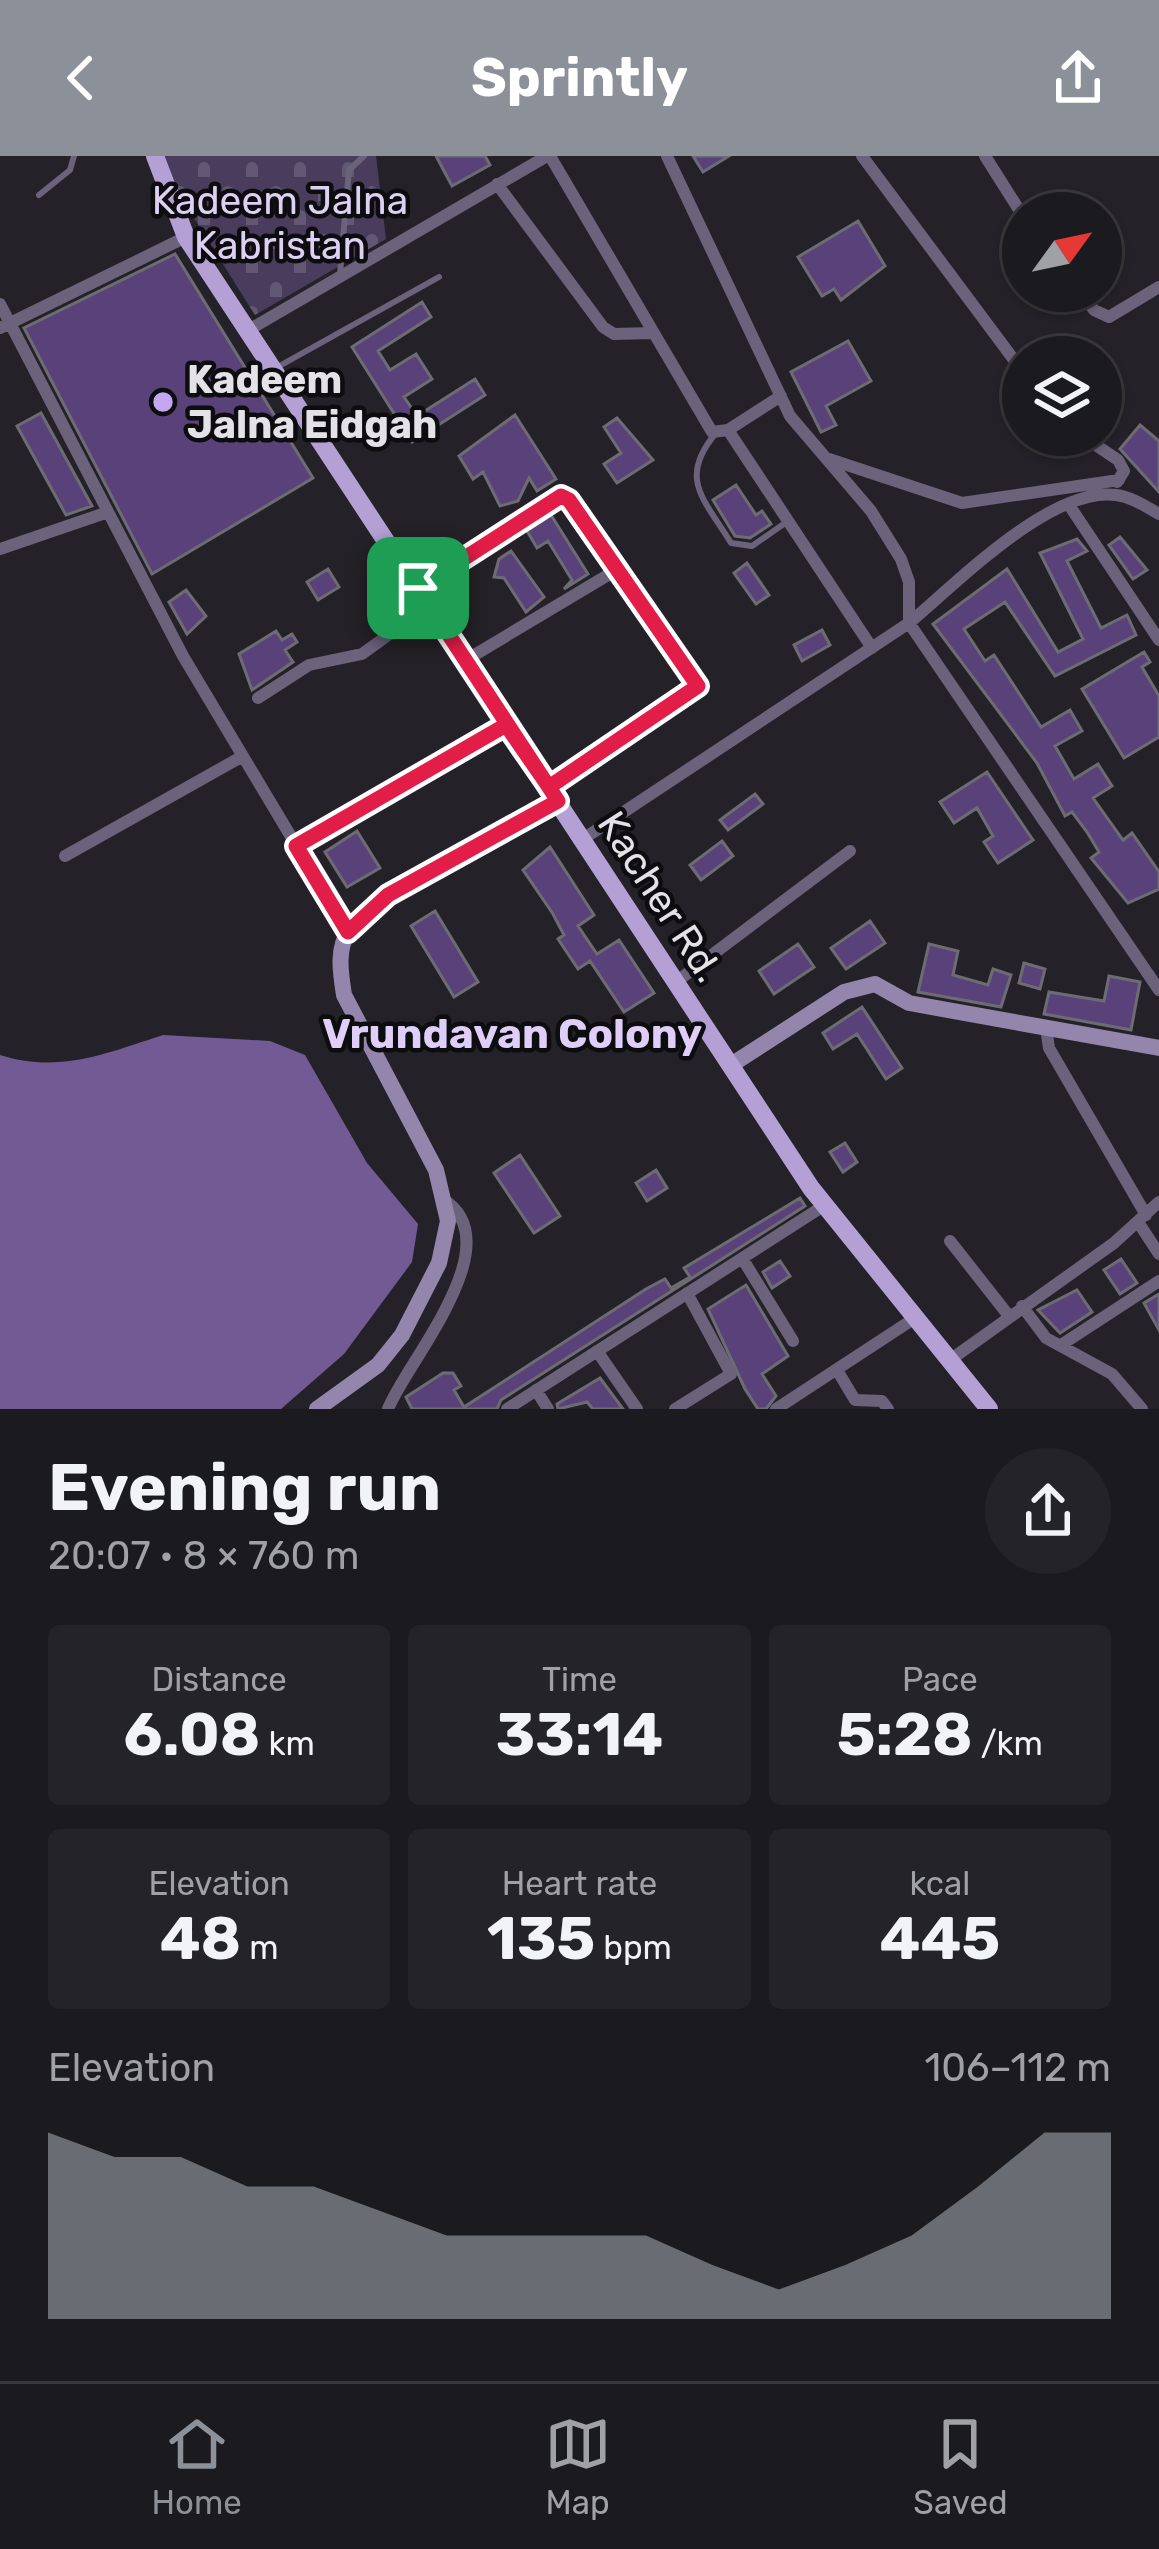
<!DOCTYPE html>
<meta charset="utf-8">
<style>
body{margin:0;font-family:Rubik,sans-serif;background:#242327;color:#f1f3f6;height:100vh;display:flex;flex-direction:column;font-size:45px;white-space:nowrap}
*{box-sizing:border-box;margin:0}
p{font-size:39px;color:#a0a1a4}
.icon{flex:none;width:66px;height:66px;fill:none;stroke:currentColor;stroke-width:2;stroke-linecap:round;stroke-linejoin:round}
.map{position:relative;height:1253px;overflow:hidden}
.details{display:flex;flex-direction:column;background:#1b1a1e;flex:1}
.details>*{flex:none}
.needle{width:78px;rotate:57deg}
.controls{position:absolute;left:1002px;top:36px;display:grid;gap:24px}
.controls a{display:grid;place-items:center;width:120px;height:120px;border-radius:50%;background:#1b1a1e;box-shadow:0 3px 9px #0004,0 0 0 3px #39383c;font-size:60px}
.pin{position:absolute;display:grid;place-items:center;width:102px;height:102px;color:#fff;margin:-51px;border-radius:24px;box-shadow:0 6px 18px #0006}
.round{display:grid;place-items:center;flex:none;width:126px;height:126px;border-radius:63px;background:#242327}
.overview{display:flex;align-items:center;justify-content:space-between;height:204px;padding:0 48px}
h1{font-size:66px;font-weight:700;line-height:90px}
.metrics{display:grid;grid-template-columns:repeat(3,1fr);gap:18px;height:204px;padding:12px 48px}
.metrics div{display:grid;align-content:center;border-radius:12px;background:#242327;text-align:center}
.metrics b{font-size:60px;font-weight:700}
.metrics small{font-size:33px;font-weight:400}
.metrics p{font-size:33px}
.chart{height:336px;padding:24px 48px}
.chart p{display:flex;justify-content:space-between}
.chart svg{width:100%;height:216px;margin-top:12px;fill:#8c9099;opacity:.7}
header{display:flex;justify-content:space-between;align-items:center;height:156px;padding:0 48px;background:#8c9099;color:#fff;font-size:54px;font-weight:700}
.tabs{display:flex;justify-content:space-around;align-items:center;height:168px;border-top:3px solid #39383c;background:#1b1a1e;font-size:33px;color:#a0a1a4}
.tabs a{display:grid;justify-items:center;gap:6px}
.tabs .selected{color:#8c9099}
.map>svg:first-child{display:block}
.cemetery{fill:url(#cemetery-stones)}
.water{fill:#725b94}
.building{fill:#594279;stroke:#6e6c73;stroke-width:3}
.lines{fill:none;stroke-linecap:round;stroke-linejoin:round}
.lane{stroke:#6b627b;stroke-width:6}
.street{stroke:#6b627b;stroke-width:12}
.secondary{stroke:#9485ad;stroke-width:16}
.primary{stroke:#b4a0d4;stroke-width:18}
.route-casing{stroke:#fff;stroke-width:24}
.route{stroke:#e11d48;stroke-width:15}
.poi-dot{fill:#c4a7f1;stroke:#0d0c0f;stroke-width:4.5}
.labels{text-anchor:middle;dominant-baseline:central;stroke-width:9;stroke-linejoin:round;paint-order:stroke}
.park-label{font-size:39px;fill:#ddd1f3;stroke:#0d0c0f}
.poi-label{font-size:39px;font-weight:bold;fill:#e4e2e6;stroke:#0d0c0f;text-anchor:start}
.street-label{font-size:39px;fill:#e4e2e6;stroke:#0d0c0f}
.neighbourhood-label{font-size:42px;font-weight:bold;fill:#decef8;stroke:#0d0c0f}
</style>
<header><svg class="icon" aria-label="back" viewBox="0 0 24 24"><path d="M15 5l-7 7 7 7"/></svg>Sprintly<svg class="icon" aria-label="share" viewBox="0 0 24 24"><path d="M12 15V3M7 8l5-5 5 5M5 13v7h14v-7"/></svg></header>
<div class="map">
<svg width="1159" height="1253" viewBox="0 0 1159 1253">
<defs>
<pattern id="cemetery-stones" width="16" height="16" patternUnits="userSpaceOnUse" patternTransform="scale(3)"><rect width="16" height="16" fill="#493c5d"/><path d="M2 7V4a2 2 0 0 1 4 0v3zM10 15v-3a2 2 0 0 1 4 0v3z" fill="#635874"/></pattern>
</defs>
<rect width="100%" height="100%" fill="#242228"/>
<path class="cemetery" d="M162,0H376L386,83L255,159L177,35Z"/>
<path class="water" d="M163,879L270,885L305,899L367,1007L418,1068L412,1106L344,1198L281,1253H0V899C60,918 107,897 163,879Z"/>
<path class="building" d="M436,0H485L490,9L452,30Z
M693,0H729L703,16Z
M858,65L885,110L841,144L834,133L822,140L798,101Z
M175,98L313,322L152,418L24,172Z
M422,146L431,161L378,195L390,214L416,198L432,223L404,241L417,260L475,223L485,239L412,286L352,191Z
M848,185L871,225L826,250L836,269L821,276L791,216Z
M41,257L92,350L66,359L17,270Z
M515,259L556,323L537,335L529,322L518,345L500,350L483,316L473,323L459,300Z
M617,262L653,304L617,327L604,308L621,297L604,271Z
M1140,269L1159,285V336L1120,293Z
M736,329L756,359L762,355L771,368L750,382L735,380L713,344Z
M551,359L588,418L564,433L572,424L548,385L537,392L527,375Z
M1120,381L1147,414L1133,423L1109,389Z
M1077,383L1087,395L1067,405L1101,472L1127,459L1136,479L1055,520L1005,446L964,473L985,505L994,499L1041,571L1070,554L1082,575L1055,590L1074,623L1098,608L1112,630L1093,642L1123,684L1132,677L1159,716V733L1128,747L1091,702L1099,696L1087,676L1072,656L1065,660L1037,607L933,468L1007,413L1058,496L1083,483L1040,397Z
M511,395L544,441L526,456L504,422L494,421L499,403Z
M747,407L769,439L756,448L734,417Z
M328,413L339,431L318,444L307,426Z
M186,434L206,460L187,478L169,446Z
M822,474L830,489L802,505L794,489Z
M276,475L282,484L292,478L297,486L285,494L293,506L252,534L239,498Z
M1144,496L1150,506L1142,511L1159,540V581L1124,602L1082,533Z
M987,616L1033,684L998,707L984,686L993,680L977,652L954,667L940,646Z
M755,638L763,648L728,674L720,664Z
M357,675L380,712L347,731L325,696Z
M722,685L733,700L701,724L690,709Z
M550,691L594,759L578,770L597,798L619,784L654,837L624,856L590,805L578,813L558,783L564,779L553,758L523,714Z
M435,755L478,826L454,841L411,770Z
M870,765L885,787L846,813L831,792Z
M798,788L814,811L774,838L759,815Z
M929,788L958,795L953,819L988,829L993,813L1011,819L1001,851L918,836Z
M1024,807L1045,813L1040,833L1019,827Z
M1109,820L1140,826L1131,874L1044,858L1049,836L1104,845Z
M862,851L902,912L886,923L857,878L833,893L823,877Z
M845,987L857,1006L843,1016L830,996Z
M520,999L560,1060L534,1077L494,1017Z
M656,1014L667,1032L647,1045L636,1027Z
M800,1042L805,1050L501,1244L497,1253H412L406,1241L443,1217H453L461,1230L454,1234L464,1251L646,1133L665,1123L671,1132L690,1121L684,1112Z
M1121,1103L1137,1127L1120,1138L1104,1114Z
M780,1105L790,1120L772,1132L763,1116Z
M746,1129L788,1200L762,1218L776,1240L766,1253H758L745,1233L708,1153Z
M1077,1134L1092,1156L1060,1177L1038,1154Z
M1159,1138V1174L1144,1147Z
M600,1222L623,1253H593L587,1246L558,1253L557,1248Z"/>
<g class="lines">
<path class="lane" d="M39,39L70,14L74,0
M340,118L349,14L364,0
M274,213L439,121
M716,277C677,323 705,344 731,387L752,390L788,365"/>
<path class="street" d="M550,0L712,276L728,274L781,240
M667,0L790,260L871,355L901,403L909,426V467C956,428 1051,330 1116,339C1132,341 1145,350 1159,358
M862,0L1023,216
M985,0L1023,60
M497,28L603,171L614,178L653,177
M1080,135L1094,154L1109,161L1159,131
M0,148L183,500L348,776
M0,172L186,81
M247,175L547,0
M728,274L872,492
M1081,279L1118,304L1124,315L1117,326
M829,303L962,347L1119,324
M1069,349L1159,484
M0,393L108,356
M419,432L561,340L696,523L695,534L549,631
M466,504L618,413
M258,542L309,509L362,498L430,449
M583,683L909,467L1159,834
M296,690L506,569
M65,700L243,600
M676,826L850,695
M1046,872L1049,892L1146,1059
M1138,1066L1159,1098
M950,1085L1009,1160
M742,1102L793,1185
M1022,1150L1046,1182L1112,1218L1142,1253
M1061,1189L1159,1125
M597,1195L637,1253
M950,1204L1114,1087L1159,1046
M837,1214L855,1244L882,1245L888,1253
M536,1234L548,1253
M388,1253C407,1205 513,1087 443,1043
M507,1253L825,1049
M675,1253L731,1218L687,1137
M776,1253L915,1162"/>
<path class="secondary" d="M731,909L844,836L875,828L909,847L1159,892
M317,1253L378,1209L402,1179L439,1107L448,1065L436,1014L344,839C341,819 336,793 349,775C378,729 507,673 558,645"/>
<path class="primary" d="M155,0L186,81L811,1032L989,1253"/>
</g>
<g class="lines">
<defs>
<path id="route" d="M418,432L558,645L388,739L348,776L296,690L506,569L549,631L698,530L569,344L561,340L418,432"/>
</defs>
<use href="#route" class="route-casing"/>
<use href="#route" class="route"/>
</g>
<circle class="poi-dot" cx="163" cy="246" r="12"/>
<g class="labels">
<g class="park-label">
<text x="280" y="45">Kadeem Jalna<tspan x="280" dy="45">Kabristan</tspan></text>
</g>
<g class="poi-label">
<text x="187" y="224">Kadeem<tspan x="187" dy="45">Jalna Eidgah</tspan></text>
</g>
<g class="street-label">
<text transform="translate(660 741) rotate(57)">Kacher Rd.</text>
</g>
<g class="neighbourhood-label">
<text x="512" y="878">Vrundavan Colony</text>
</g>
</g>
</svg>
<div class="controls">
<a><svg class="needle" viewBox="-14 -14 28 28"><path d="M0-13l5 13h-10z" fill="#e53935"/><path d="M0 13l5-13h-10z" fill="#a0a1a4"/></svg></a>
<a><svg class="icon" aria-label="layers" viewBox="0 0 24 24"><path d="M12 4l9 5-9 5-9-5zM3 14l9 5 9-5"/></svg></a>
</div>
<div class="pin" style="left:418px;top:432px;background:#1e9e55"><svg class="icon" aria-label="arrive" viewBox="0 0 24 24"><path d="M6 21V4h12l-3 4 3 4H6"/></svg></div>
</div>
<section class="details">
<div class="overview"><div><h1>Evening run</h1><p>20:07 · 8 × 760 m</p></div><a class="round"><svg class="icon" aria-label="share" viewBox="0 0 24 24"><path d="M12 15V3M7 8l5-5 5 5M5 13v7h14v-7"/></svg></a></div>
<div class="metrics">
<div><p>Distance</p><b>6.08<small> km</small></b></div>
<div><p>Time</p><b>33:14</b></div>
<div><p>Pace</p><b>5:28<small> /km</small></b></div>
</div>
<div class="metrics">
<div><p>Elevation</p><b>48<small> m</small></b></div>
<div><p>Heart rate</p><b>135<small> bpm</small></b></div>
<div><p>kcal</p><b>445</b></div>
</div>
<div class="chart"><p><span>Elevation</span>106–112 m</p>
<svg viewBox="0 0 160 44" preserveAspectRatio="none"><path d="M0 44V6L10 11L20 11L30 17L40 17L50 22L60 27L70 27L80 27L90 27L100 33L110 38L120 33L130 27L140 17L150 6L160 6V44z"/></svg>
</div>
</section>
<nav class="tabs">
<a class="selected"><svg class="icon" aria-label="home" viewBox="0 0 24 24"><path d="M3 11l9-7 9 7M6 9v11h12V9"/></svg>Home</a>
<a><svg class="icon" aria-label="map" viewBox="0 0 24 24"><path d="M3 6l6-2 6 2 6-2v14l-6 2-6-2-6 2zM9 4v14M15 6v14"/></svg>Map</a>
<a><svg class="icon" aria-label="saved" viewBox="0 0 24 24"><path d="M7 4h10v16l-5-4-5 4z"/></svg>Saved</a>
</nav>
